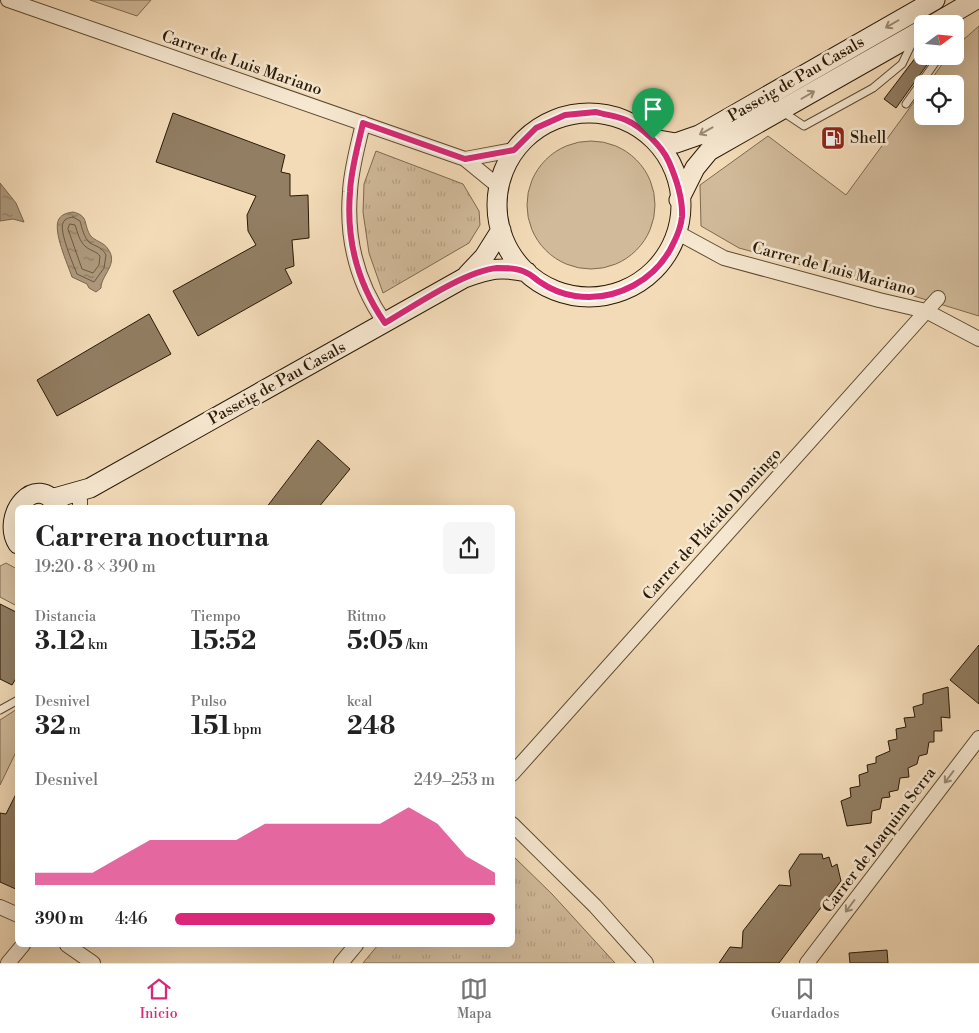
<!DOCTYPE html>
<html lang="es">
<meta charset="utf-8">
<style>
body{margin:0;font-family:"Libre Bodoni",serif;background:#f6f6f6;color:#222;height:100vh;display:flex;flex-direction:column;font-size:19px;white-space:nowrap}
*{box-sizing:border-box;margin:0}
p{font-size:16px;color:#767676}
.icon{flex:none;width:28px;height:28px;fill:none;stroke:currentColor;stroke-width:2;stroke-linecap:round;stroke-linejoin:round}
.map{position:relative;flex:1;overflow:hidden}
.sheet{position:absolute;left:15px;top:505px;width:500px;height:442px;display:flex;flex-direction:column;background:#fff;border-radius:8px;box-shadow:0 5px 20px #0002}
.sheet>*{flex:none}
.needle{width:32px;rotate:74deg}
.controls{position:absolute;left:914px;top:15px;display:grid;gap:10px}
.controls a{display:grid;place-items:center;width:50px;height:50px;border-radius:8px;background:#fff;box-shadow:0 5px 20px #0002;font-size:25px}
.pin{position:absolute;display:grid;place-items:center;width:42px;height:42px;color:#fff;margin:-51px -21px;border-radius:50% 50% 50% 0;rotate:-45deg;box-shadow:0 0 5px #0007}
.pin .icon{rotate:45deg}
.round{display:grid;place-items:center;flex:none;width:52px;height:52px;border-radius:8px;background:#f6f6f6}
.summary{display:flex;align-items:center;justify-content:space-between;height:85px;padding:0 20px}
h1{font-size:28px;font-weight:800;line-height:38px}
.stats{display:grid;grid-template-columns:repeat(3,1fr);gap:8px;height:85px;padding:5px 20px}
.stats div{display:grid;align-content:center}
.stats b{font-size:25px;font-weight:800}
.stats small{font-size:14px;font-weight:400}
.stats p{font-size:14px}
.chart{height:140px;padding:10px 20px}
.chart p{display:flex;justify-content:space-between}
.chart svg{width:100%;height:90px;margin-top:5px;fill:#db2777;opacity:.7}
ul{padding:0 20px;list-style:none;font-size:16px}
li{display:grid;grid-template-columns:80px 60px 1fr;align-items:center;height:38px}
li i{height:12px;border-radius:6px;background:#db2777}
.tabs{display:flex;justify-content:space-around;align-items:center;height:70px;border-top:1px solid #e0e0e0;background:#fff;font-size:14px;color:#767676}
.tabs a{display:grid;justify-items:center;gap:2px}
.tabs .on{color:#db2777}
.map>svg:first-child{display:block}
.grass{fill:#d1ba9a;stroke:#7d6a50}
.park{fill:url(#park-tufts);stroke:#7d6a50}
.water{fill:url(#water-ripples);stroke:#79664d}
.lines{fill:none;stroke-linecap:round;stroke-linejoin:round}
.shore{stroke:#6c5942;stroke-width:1}
.building{fill:#927e63;stroke:#291907}
.lane-casing{stroke:#5c4a33;stroke-width:9}
.street-casing{stroke:#5c4a33;stroke-width:16}
.secondary-casing{stroke:#291907;stroke-width:21}
.lane{stroke:#f7e8d1;stroke-width:7}
.street{stroke:#f7e8d1;stroke-width:14}
.secondary{stroke:#f7e8d1;stroke-width:19}
.oneway{stroke:#9a8b76}
.route-casing{stroke:#fff;stroke-width:10}
.route{stroke:#db2777;stroke-width:6}
.labels{text-anchor:middle;dominant-baseline:central;stroke-width:5;stroke-linejoin:round;paint-order:stroke}
.street-label{font-size:16px;fill:#291907;stroke:#f7e8d1}
.poi-label{font-size:16px;fill:#291907;stroke:#f7e8d1;text-anchor:start}
</style>
<div class="map">
<svg width="979" height="963" viewBox="0 0 979 963">
<defs>
<pattern id="park-tufts" width="24" height="20" patternUnits="userSpaceOnUse" patternTransform="scale(1.25)"><rect width="24" height="20" fill="#d1ba9a"/><path d="M3 7l-1-3M5 7V3M7 7l1-3M15 17l-1-3M17 17v-4M19 17l1-3" fill="none" stroke="#b39f83"/></pattern>
<pattern id="water-ripples" width="26" height="14" patternUnits="userSpaceOnUse" patternTransform="scale(1.25)"><rect width="26" height="14" fill="#ae997c"/><path d="M2 4q2-2 4 0t4 0M15 11q2-2 4 0t4 0" fill="none" stroke="#8e7c64"/></pattern>
</defs>
<rect width="100%" height="100%" fill="#f3dbb8"/>
<filter id="stains"><feTurbulence type="fractalNoise" baseFrequency=".004" numOctaves="4"/><feColorMatrix values="0 0 0 0 .2 0 0 0 0 .09 0 0 0 0 .02 0 0 0 .5 -.17"/></filter>
<radialGradient id="worn" r=".72"><stop offset=".6" stop-color="#630" stop-opacity="0"/><stop offset="1" stop-color="#630" stop-opacity=".3"/></radialGradient>
<path class="grass" d="M90,0H151L137,16Z
M979,26V316L907,294L739,248L701,226L700,185L768,136L846,195L922,91V116H955V84H928L948,56H955V47Z
M527 205a64 64 0 1 1 128 0a64 64 0 1 1-128 0Z
M6,563L17,569V606L0,597V566Z
M17,709V750L0,785V720Z"/>
<path class="park" d="M376,151L463,184L479,211L480,225L469,243L383,293L369,253L363,212L364,184Z
M513,856L552,894L615,963H363L378,945H512Z"/>
<path class="water" d="M0,183L16,203L24,222L13,219L0,221Z
M73,212C89,216 83,223 90,235C94,241 104,242 108,249C119,264 101,275 101,288L96,292L89,288L87,284L72,277C68,265 52,230 59,219C62,214 67,213 73,212Z"/>
<g class="lines">
<path class="shore" d="M73,217L80,221C82,228 84,238 90,243C97,247 102,247 106,255L104,268L94,282L77,274C73,264 59,231 63,223C65,218 69,218 73,217Z
M70,224L75,225C78,233 79,241 86,247C91,251 96,251 100,256L99,265L93,273L82,269L68,229Z"/>
</g>
<path class="building" d="M919,53L929,62L896,108L884,99Z
M173,113L285,155L281,172L290,174V196L308,195L309,238L292,240L294,266L285,269L292,283L198,336L173,291L256,245L248,231L247,215L256,196L156,162Z
M149,314L171,354L57,416L37,380Z
M318,440L350,469L318,508H266Z
M0,604L18,613V675L12,685L0,679Z
M979,645V704L950,680Z
M948,687L950,718L941,717L942,731H934V742H929L927,754L919,756L917,764L908,768L909,777L900,778L898,790L889,792L890,797L882,798L880,809L872,811L871,823L847,826L841,801L851,797L850,788L860,786L859,775L868,772L867,765L876,763V757L890,751L888,741L897,739L896,729L906,727L904,718L915,717L913,707L923,704V694Z
M18,790V890L0,882V813L6,814Z
M800,854H822L823,859L829,857L832,867L837,864L841,881L779,963H719L730,947L742,948L743,931L779,885L791,886L789,871Z
M887,950L888,963H850L849,953Z"/>
<g class="lines">
<defs>
<path id="lane" d="M906,104L937,60V56
M783,112L804,126L873,88L902,64L913,41
M0,710L18,700"/>
<path id="street" d="M8,0L465,159
M363,123C358,146 351,169 350,192C346,240 357,283 385,323
M498,186L465,159L514,150
M678,233L724,258L879,300L926,311L979,339
M80,500V508
M512,774L938,298
M512,824L595,906L646,963
M0,907L18,915
M67,945L93,963
M8,963L23,945
M341,963L356,945
M807,963L979,738"/>
<path id="secondary" d="M934,24L975,0
M497 205a92 92 0 1 1 184 0a92 92 0 1 1-184 0Z
M653,139L676,143L699,135L935,0
M679,200L695,168L709,151L922,30
M467,275L484,257L501,230
M51,499L90,488L464,278C490,269 499,266 527,272
M18,544C0,516 36,469 59,508"/>
</defs>
<use href="#lane" class="lane-casing"/>
<use href="#street" class="street-casing"/>
<use href="#secondary" class="secondary-casing"/>
<use href="#lane" class="lane"/>
<use href="#street" class="street"/>
<use href="#secondary" class="secondary"/>
</g>
<defs><path id="oneway-shaft" d="M-6 0H5M1.5-3L5.5 0L1.5 3" fill="none" stroke-width="1.6" stroke-linecap="round" stroke-linejoin="round" transform="scale(1.25)"/></defs>
<g class="oneway">
<use href="#oneway-shaft" transform="translate(892 24) rotate(150)"/>
<use href="#oneway-shaft" transform="translate(808 95) rotate(-30)"/>
<use href="#oneway-shaft" transform="translate(706 131) rotate(151)"/>
<use href="#oneway-shaft" transform="translate(949 777) rotate(127)"/>
<use href="#oneway-shaft" transform="translate(850 906) rotate(127)"/>
</g>
<g class="lines">
<defs>
<path id="route" d="M596,112C606,115 617,116 626,120C642,127 662,146 669,162C676,178 683,199 682,217C681,225 678,234 674,242C657,280 616,302 575,296C562,294 550,289 540,282C535,279 532,275 527,273C519,268 507,268 497,268C465,271 414,306 385,323C357,283 346,241 350,192C351,169 358,146 363,123L465,159L514,150L536,128L565,115Z"/>
</defs>
<use href="#route" class="route-casing"/>
<use href="#route" class="route"/>
</g>
<defs>
<symbol id="fuel-square" viewBox="-11 -11 22 22"><rect x="-9" y="-9" width="18" height="18" rx="4" fill="#8f2418" stroke="#f7e8d1"/><path d="M-5.5-6h7V0h2V4h1.3V-2.5L3-4.5l.8-.8L6-3V5H2.5V1h-1V6h-7ZM-4.2-4.7v3.2H.2V-4.7Z" fill="#fff"/></symbol>
</defs>
<g fill-rule="evenodd">
<use href="#fuel-square" x="819" y="124" width="28" height="28"/>
</g>
<g class="labels">
<g class="street-label">
<text transform="translate(242 63) rotate(19)">Carrer de Luis Mariano</text>
<text transform="translate(796 79) rotate(-30)">Passeig de Pau Casals</text>
<text transform="translate(834 269) rotate(15)">Carrer de Luis Mariano</text>
<text transform="translate(277 383) rotate(-29)">Passeig de Pau Casals</text>
<text transform="translate(712 524) rotate(-48)">Carrer de Plácido Domingo</text>
<text transform="translate(879 840) rotate(-53)">Carrer de Joaquim Serra</text>
</g>
<g class="poi-label">
<text x="850" y="138">Shell</text>
</g>
</g>
<rect width="100%" height="100%" filter="url(#stains)"/>
<rect width="100%" height="100%" fill="url(#worn)"/>
</svg>
<div class="controls">
<a><svg class="needle" viewBox="-14 -14 28 28"><path d="M0-13l5 13h-10z" fill="#e53935"/><path d="M0 13l5-13h-10z" fill="#767676"/></svg></a>
<a><svg class="icon" aria-label="locate" viewBox="0 0 24 24"><circle cx="12" cy="12" r="6"/><path d="M12 2v4M12 18v4M2 12h4M18 12h4"/></svg></a>
</div>
<div class="pin" style="left:653px;top:139px;background:#1e9e55"><svg class="icon" aria-label="arrive" viewBox="0 0 24 24"><path d="M6 21V4h12l-3 4 3 4H6"/></svg></div>
<section class="sheet">
<div class="summary"><div><h1>Carrera nocturna</h1><p>19:20 · 8 × 390 m</p></div><a class="round"><svg class="icon" aria-label="share" viewBox="0 0 24 24"><path d="M12 15V3M7 8l5-5 5 5M5 13v7h14v-7"/></svg></a></div>
<div class="stats">
<div><p>Distancia</p><b>3.12<small> km</small></b></div>
<div><p>Tiempo</p><b>15:52</b></div>
<div><p>Ritmo</p><b>5:05<small> /km</small></b></div>
</div>
<div class="stats">
<div><p>Desnivel</p><b>32<small> m</small></b></div>
<div><p>Pulso</p><b>151<small> bpm</small></b></div>
<div><p>kcal</p><b>248</b></div>
</div>
<div class="chart"><p><span>Desnivel</span>249–253 m</p>
<svg viewBox="0 0 160 44" preserveAspectRatio="none"><path d="M0 44V38L10 38L20 38L30 30L40 22L50 22L60 22L70 22L80 14L90 14L100 14L110 14L120 14L130 6L140 14L150 30L160 38V44z"/></svg>
</div>
<ul>
<li><b>390 m</b>4:46<i style="width:100%"></i></li>
</ul>
</section>
</div>
<nav class="tabs">
<a class="on"><svg class="icon" aria-label="home" viewBox="0 0 24 24"><path d="M3 11l9-7 9 7M6 9v11h12V9"/></svg>Inicio</a>
<a><svg class="icon" aria-label="map" viewBox="0 0 24 24"><path d="M3 6l6-2 6 2 6-2v14l-6 2-6-2-6 2zM9 4v14M15 6v14"/></svg>Mapa</a>
<a><svg class="icon" aria-label="saved" viewBox="0 0 24 24"><path d="M7 4h10v16l-5-4-5 4z"/></svg>Guardados</a>
</nav>
